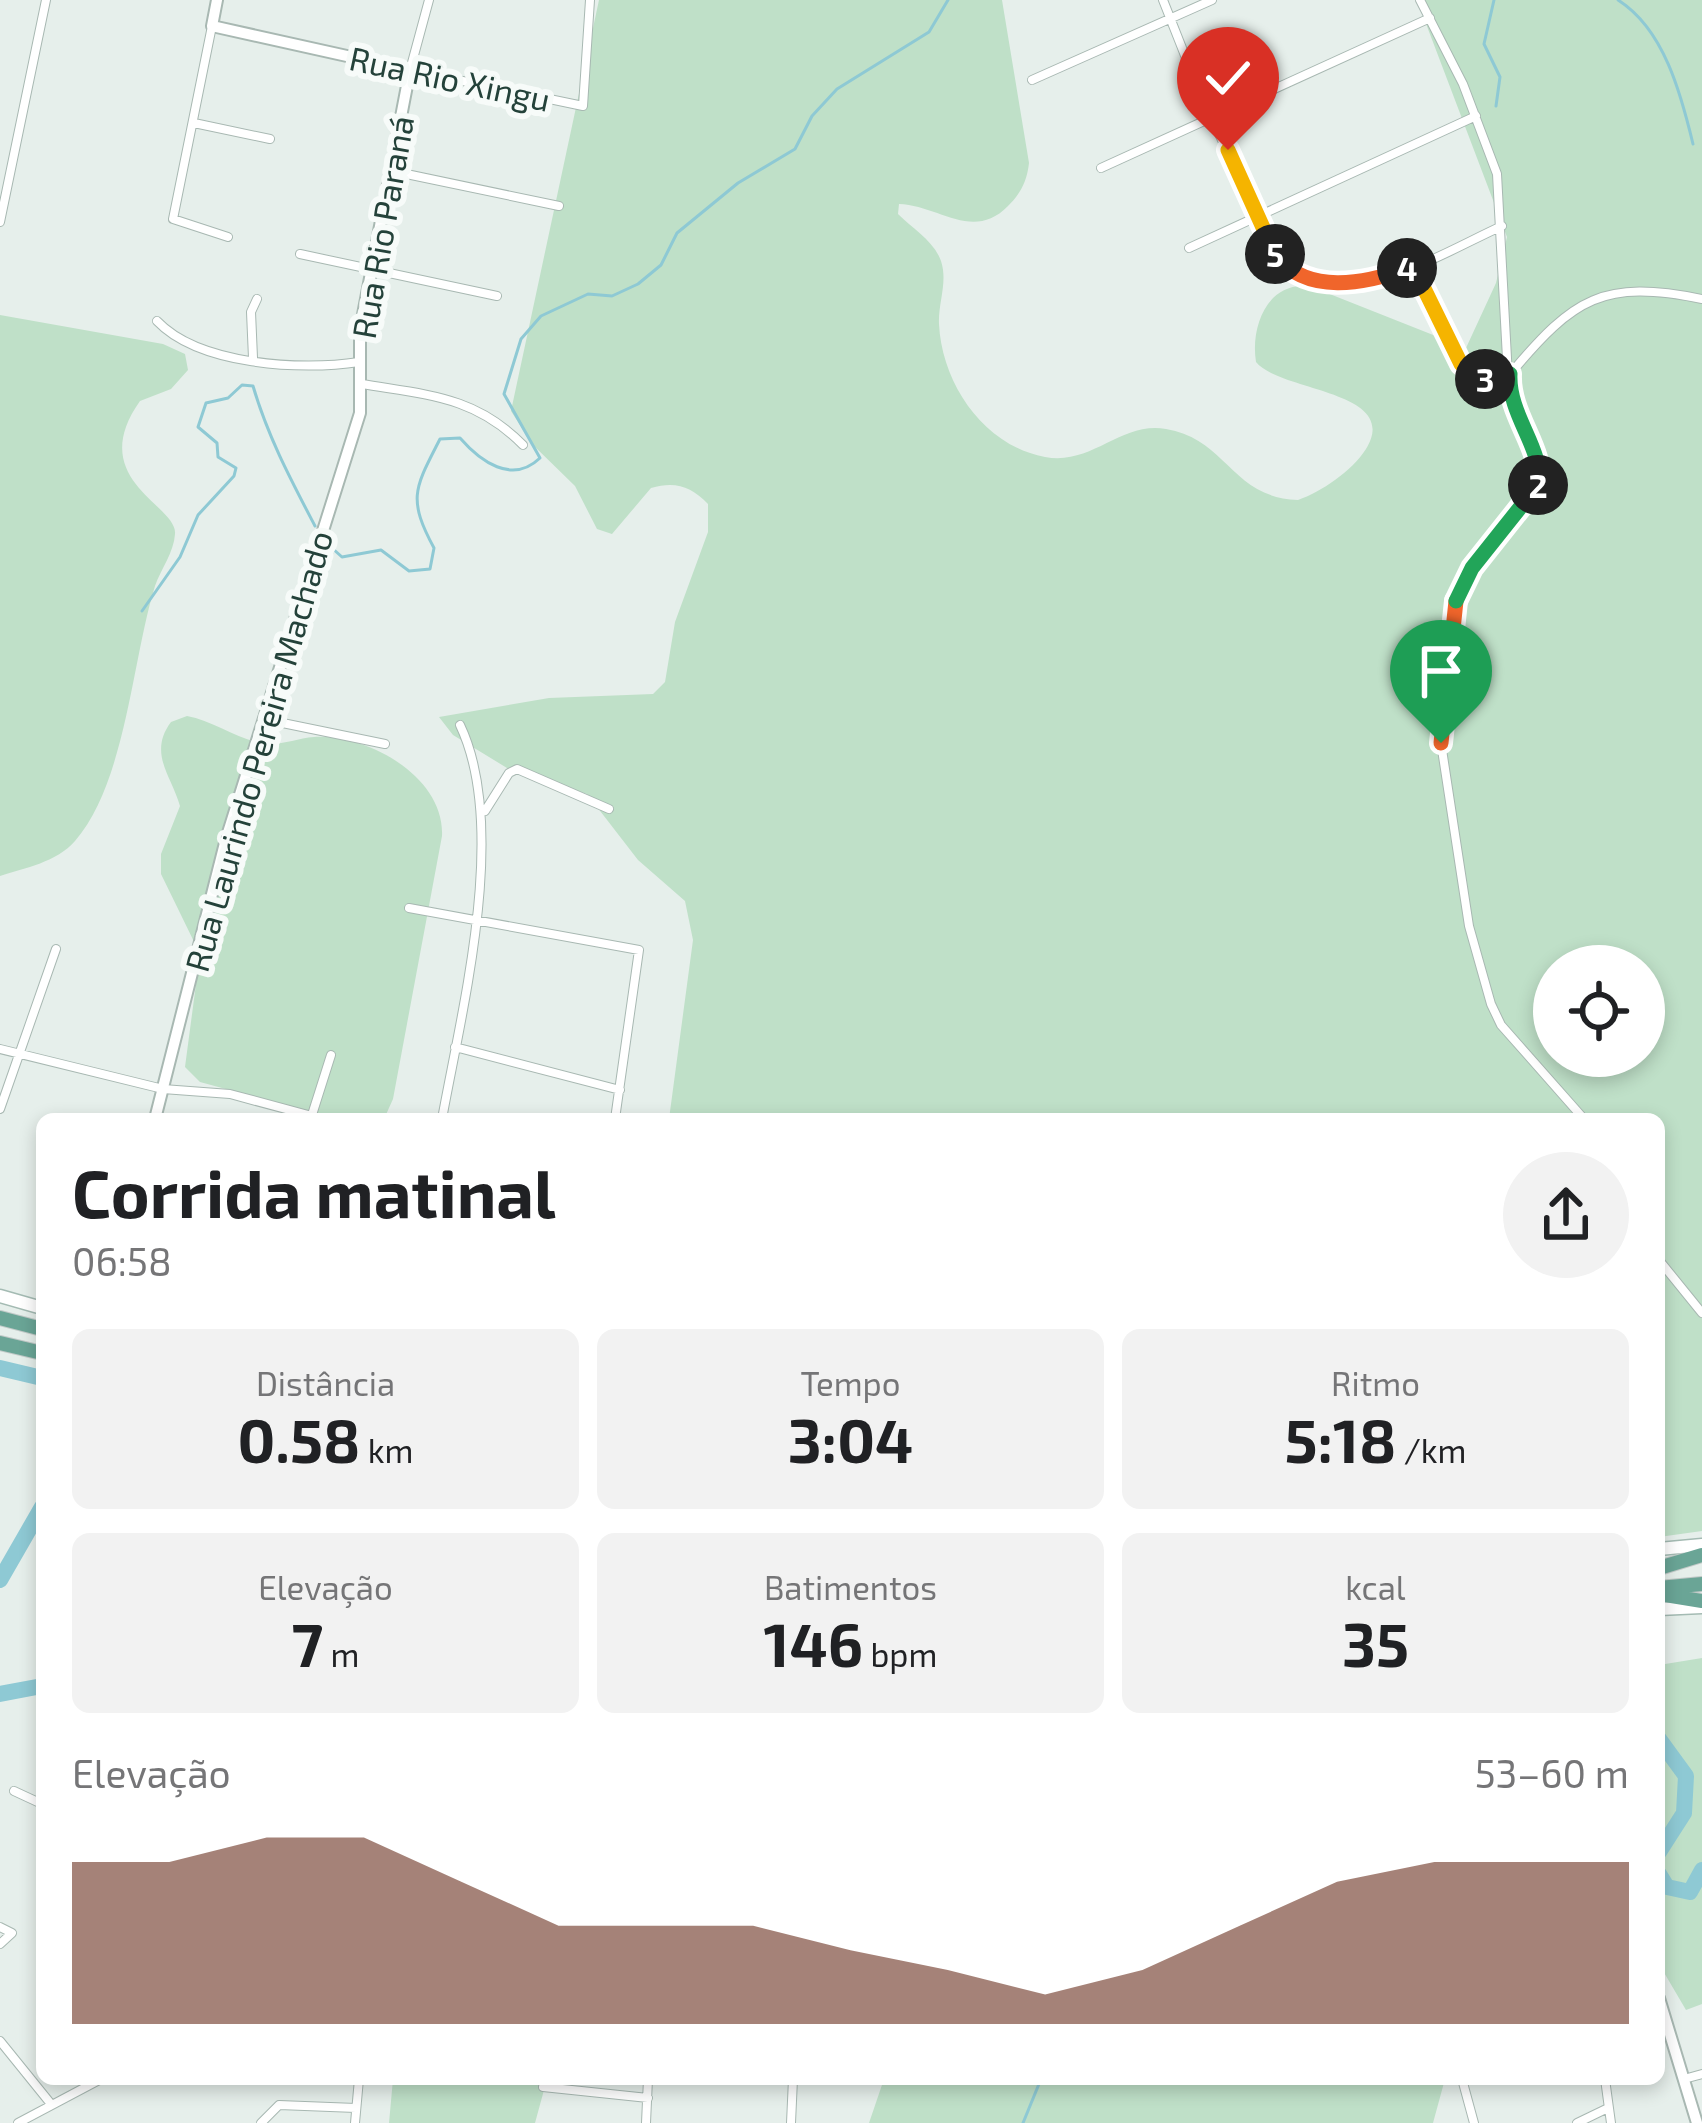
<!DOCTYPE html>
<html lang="pt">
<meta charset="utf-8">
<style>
body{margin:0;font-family:"Exo 2",sans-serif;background:#f2f2f2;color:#202124;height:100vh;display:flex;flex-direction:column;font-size:45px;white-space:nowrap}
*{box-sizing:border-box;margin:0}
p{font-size:39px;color:#757577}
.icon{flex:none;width:66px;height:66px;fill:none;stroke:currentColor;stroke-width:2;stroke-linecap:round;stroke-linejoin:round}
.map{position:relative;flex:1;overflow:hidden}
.details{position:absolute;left:36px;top:1113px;width:1629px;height:972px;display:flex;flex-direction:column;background:#fff;border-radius:18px;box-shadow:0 6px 18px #0003}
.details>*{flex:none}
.buttons{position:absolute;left:1533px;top:945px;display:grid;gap:24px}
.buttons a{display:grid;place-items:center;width:132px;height:132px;border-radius:50%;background:#fff;box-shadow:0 6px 18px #0003;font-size:60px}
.pin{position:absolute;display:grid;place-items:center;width:102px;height:102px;color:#fff;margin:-123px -51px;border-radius:50% 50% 50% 0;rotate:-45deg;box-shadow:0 0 12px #0007}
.pin .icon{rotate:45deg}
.km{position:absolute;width:60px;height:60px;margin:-30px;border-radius:50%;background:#222;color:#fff;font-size:33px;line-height:60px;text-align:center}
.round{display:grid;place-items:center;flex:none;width:126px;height:126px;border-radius:63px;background:#f2f2f2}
.summary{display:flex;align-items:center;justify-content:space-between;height:204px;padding:0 36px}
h1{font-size:66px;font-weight:700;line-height:90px}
.stats{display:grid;grid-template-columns:repeat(3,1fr);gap:18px;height:204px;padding:12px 36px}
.stats div{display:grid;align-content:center;border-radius:18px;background:#f2f2f2;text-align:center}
.stats b{font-size:60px;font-weight:700}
.stats small{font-size:33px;font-weight:400}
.stats p{font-size:33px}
.chart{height:336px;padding:24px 36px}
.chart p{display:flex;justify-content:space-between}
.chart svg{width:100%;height:216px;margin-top:12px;fill:#7f4e3f;opacity:.7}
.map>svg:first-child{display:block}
.green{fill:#bfe0c8;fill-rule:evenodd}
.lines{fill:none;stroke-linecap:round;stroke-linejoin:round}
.stream{stroke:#8ec9d4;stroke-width:3}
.river{stroke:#8ec9d4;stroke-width:16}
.minor-casing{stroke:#a8b8b2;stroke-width:10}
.tertiary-casing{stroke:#a8b8b2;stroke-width:14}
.secondary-casing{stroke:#a4bbb3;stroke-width:15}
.primary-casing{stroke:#c2cac8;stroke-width:16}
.minor{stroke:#fff;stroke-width:8}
.tertiary{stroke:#fff;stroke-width:10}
.secondary{stroke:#fff;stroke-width:12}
.primary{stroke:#6aa596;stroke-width:14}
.split-1-casing{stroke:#fff;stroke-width:24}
.split-2-casing{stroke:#fff;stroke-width:24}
.split-3-casing{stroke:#fff;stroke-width:24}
.split-4-casing{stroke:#fff;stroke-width:24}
.split-5-casing{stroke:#fff;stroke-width:24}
.split-6-casing{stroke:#fff;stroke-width:24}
.split-1{stroke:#f0652b;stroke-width:15}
.split-2{stroke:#22a559;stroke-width:15}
.split-3{stroke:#22a559;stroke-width:15}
.split-4{stroke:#f5b400;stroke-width:15}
.split-5{stroke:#f0652b;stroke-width:15}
.split-6{stroke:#f5b400;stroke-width:15}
.labels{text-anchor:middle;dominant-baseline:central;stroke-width:12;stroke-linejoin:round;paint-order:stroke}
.street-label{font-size:33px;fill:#24423a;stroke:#f7fbf9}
</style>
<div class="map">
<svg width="1702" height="2123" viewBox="0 0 1702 2123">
<rect width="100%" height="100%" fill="#e6efeb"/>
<path class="green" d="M599,0H1002L1029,163C1027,181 1021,193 1008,206C973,242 938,205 899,204L898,214C913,229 934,241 941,261C948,282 938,303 939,324C942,385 985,446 1045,457C1092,466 1121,421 1166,429C1227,439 1232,498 1298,500C1321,492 1352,471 1366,449C1402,390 1280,392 1256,362C1250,325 1269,279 1312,287L1466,348L1496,283L1507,237L1417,0H1702V1531L1659,1537V1119H669L693,940L685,901L638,860L587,794L507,768L453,735L439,717L549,698L653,694L665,682L675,622L708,532V504C691,486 675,481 651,488L612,534L597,529L575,486L532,444L511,411ZM1554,966H1644V1056H1554Z
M0,315L163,344L185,354L188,370L171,389L140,401C84,480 178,505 175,534C174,552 161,569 155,586C132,660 126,782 75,841C57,862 25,868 0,876Z
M187,716C214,721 240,741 267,744C283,745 298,738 314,737C368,734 445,777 442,836L393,1099L384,1119H335L200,1082L185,1067L200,954L161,874V854L180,806C171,775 148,753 171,722Z
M1702,1658V2004L1686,2010L1659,1964V1665Z
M393,2079H547L535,2123H389Z
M884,2079H1445L1433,2123H869Z"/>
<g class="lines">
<path class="stream" d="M1494,0L1484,44L1500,77L1496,106
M1618,0C1664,29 1681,94 1693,144
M323,540L342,557L381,550L409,571L430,569L434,548C407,498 415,488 440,439L460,438C480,461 512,485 540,458L504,394L521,339L541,316L588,294L612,296L638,284L661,265L677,233L738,183L795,149L812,116L837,89L929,32L948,0
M142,611L180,557L198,515L234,476L236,468L218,457L217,443L198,427L206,403L228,398L242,385L253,386C268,437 291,480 315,526
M1023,2123L1041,2079"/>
<path class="river" d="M0,1368L42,1378
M0,1580L42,1507
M0,1694L42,1686
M1659,1739L1686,1776L1684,1813L1659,1852
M1659,1874L1667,1887L1690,1892L1702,1870"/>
<defs>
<path id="minor" d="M429,0L410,70L583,106L590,0
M1163,0L1203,101L1282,263C1355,311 1434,257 1502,226
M1420,0L1463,84L1497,174L1509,395L1540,479L1457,595L1441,743L1469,926L1491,1004L1501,1025L1584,1119
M212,26L173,219L228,237
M1032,80L1212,0
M194,123L270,139
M1101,168L1430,18
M392,171L559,206
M0,222L46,0
M1189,248L1476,116
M300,254L497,296
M1413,266L1461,364L1482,379L1510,374
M157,321C199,365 301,371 359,362
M253,358L251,312L257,299
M1511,373C1574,298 1603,279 1702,299
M362,384C427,395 475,396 523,445
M263,719L385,744
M485,811L509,773L517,769L609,809
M409,908L639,950L615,1119
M455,1047L620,1090
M0,1049L163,1089L230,1094L323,1119
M0,1109L56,949
M311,1118L331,1055
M442,1119C462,1009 509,828 460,725
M1659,1260L1702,1313
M14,1791L42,1804
M0,1927L12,1933L0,1944
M0,2041L51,2104
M1462,2079L1474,2123
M1605,2079L1611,2123
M1684,2079L1702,2074
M543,2087L648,2098
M18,2123L101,2079
M261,2123L279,2105L356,2108
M355,2123L359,2079
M646,2123L648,2079
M791,2123L793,2079
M1577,2123L1606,2109"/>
<path id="tertiary" d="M155,1119L226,839L360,413V330L410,70L212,26L217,0
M1659,1998L1697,2123"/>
<path id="secondary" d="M0,1296L42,1308
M1659,1549L1702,1545
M1659,1609L1702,1607"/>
<path id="primary" d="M0,1318L42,1329
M0,1343L42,1353
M1659,1568L1702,1555
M1659,1588L1702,1584
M1659,1594L1702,1601"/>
</defs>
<use href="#minor" class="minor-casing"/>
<use href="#tertiary" class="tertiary-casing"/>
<use href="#secondary" class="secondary-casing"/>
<use href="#primary" class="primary-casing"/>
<use href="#minor" class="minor"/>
<use href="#tertiary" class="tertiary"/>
<use href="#secondary" class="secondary"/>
<use href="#primary" class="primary"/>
</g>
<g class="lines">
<defs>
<path id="split-1" d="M1441,743L1456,601"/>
<path id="split-2" d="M1456,601L1472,568L1538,485"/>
<path id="split-3" d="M1485,379L1510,374C1508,416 1545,450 1538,485"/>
<path id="split-4" d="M1407,268L1413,266L1461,364L1485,379"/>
<path id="split-5" d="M1275,254C1306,296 1366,284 1407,268"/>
<path id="split-6" d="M1228,150L1275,254"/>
</defs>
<use href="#split-1" class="split-1-casing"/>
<use href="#split-2" class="split-2-casing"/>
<use href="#split-3" class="split-3-casing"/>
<use href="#split-4" class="split-4-casing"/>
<use href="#split-5" class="split-5-casing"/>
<use href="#split-6" class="split-6-casing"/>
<use href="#split-1" class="split-1"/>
<use href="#split-2" class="split-2"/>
<use href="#split-3" class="split-3"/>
<use href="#split-4" class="split-4"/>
<use href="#split-5" class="split-5"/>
<use href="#split-6" class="split-6"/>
</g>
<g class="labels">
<g class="street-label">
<text transform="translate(450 78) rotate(12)">Rua Rio Xingu</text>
<text transform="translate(382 227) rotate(-80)">Rua Rio Paraná</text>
<text transform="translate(258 751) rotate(-74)">Rua Laurindo Pereira Machado</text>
</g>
</g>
</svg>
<div class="buttons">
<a><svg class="icon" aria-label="locate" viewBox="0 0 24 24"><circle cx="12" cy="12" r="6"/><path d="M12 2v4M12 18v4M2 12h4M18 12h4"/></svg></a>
</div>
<div class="pin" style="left:1441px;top:743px;background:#1e9e55"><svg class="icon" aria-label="arrive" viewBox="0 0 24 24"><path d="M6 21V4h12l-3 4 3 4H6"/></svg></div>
<div class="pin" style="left:1228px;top:150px;background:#d93025"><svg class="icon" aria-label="check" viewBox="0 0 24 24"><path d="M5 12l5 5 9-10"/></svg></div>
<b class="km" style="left:1538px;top:485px">2</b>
<b class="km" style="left:1485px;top:379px">3</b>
<b class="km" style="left:1407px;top:268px">4</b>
<b class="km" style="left:1275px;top:254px">5</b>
<section class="details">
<div class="summary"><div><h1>Corrida matinal</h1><p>06:58</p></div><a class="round"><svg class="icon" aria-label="share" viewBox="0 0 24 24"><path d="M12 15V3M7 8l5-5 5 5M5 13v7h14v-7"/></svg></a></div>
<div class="stats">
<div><p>Distância</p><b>0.58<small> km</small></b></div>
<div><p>Tempo</p><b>3:04</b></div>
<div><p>Ritmo</p><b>5:18<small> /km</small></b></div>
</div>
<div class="stats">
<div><p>Elevação</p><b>7<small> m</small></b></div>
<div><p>Batimentos</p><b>146<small> bpm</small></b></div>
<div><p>kcal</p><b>35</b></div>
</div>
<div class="chart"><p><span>Elevação</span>53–60 m</p>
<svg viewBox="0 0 160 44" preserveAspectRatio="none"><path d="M0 44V11L10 11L20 6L30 6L40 15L50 24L60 24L70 24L80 29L90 33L100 38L110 33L120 24L130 15L140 11L150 11L160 11V44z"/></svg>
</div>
</section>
</div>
